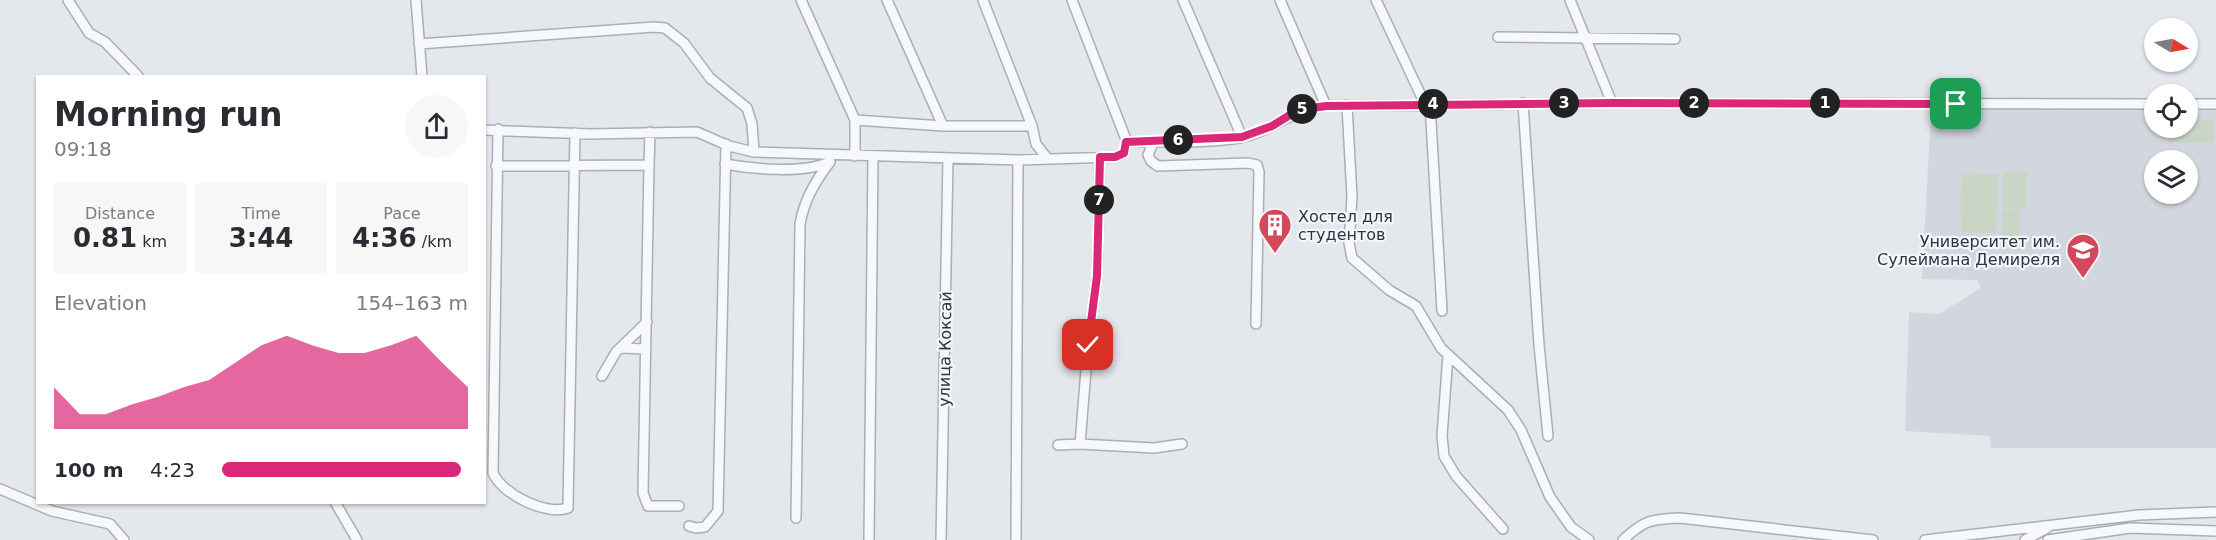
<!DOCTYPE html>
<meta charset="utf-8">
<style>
body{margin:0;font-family:"DejaVu Sans",sans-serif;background:#f7f7f7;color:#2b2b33;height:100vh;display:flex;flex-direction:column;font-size:22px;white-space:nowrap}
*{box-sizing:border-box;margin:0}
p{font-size:20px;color:#7c7c81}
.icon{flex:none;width:33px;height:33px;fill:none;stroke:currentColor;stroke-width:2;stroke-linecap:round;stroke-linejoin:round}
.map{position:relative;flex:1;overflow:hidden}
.sheet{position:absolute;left:36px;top:75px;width:450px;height:429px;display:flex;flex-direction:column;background:#fff;border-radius:0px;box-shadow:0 2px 4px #0004}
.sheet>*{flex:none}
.needle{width:39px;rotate:100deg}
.buttons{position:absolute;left:2144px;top:18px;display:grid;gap:12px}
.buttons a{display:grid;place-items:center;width:54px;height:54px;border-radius:50%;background:#fff;box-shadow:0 2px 4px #0004;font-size:30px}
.pin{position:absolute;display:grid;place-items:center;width:51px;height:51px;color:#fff;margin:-26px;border-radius:12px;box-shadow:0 3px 9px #0006}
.km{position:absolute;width:30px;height:30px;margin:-15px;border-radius:50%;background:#222;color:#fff;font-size:16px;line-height:30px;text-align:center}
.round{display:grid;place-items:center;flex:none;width:63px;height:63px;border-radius:32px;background:#f7f7f7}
.overview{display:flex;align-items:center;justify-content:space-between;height:102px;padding:0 18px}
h1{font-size:33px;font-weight:600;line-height:45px}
.stats{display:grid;grid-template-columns:repeat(3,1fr);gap:9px;height:102px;padding:6px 18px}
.stats div{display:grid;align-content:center;border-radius:0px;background:#f7f7f7;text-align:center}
.stats b{font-size:26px;font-weight:600}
.stats small{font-size:16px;font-weight:400}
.stats p{font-size:16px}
.chart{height:168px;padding:12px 18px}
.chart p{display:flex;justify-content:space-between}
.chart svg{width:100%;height:108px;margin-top:6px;fill:#db2777;opacity:.7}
ul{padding:0 18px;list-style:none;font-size:20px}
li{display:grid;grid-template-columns:96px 72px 1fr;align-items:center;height:45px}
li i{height:15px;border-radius:8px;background:#db2777}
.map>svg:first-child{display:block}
.built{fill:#d2d6de;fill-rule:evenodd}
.green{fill:#c9d6c5}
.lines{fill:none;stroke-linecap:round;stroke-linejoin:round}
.minor-casing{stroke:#a9aeb7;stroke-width:12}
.minor{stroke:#f7f8fa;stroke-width:9}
.route-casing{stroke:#fff;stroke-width:12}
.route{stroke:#db2777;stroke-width:8}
.labels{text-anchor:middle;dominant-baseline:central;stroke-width:4.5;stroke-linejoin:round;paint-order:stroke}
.poi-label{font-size:16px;fill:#2b3445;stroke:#f4f6f9;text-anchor:start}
.street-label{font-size:16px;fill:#2b3445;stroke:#f4f6f9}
</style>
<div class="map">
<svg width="2216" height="540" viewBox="0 0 2216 540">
<rect width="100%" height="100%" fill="#e4e7ec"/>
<path class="built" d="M2154,109V128H2187V109H2216V448H1991L1990,436L1905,431L1909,312L1939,314L1981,288L1977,280L1922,279L1931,110H1940L1939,117L1948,116L1953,110ZM2154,160H2187V194H2154Z"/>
<path class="green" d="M2187,119L2214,120V143L2168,142L2169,128H2187Z
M2003,171L2027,172V208L2002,207Z
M1962,173L1998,174L1996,233L1961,232Z
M2002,209H2020L2019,238L2002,237Z"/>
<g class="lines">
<defs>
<path id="minor" d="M68,0L89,33L105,42L138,76
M416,0L422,76
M801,0L855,120V156
M887,0L943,126
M983,0L1032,126L1036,144L1047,158
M1183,0L1242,137
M1280,0L1326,106
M1376,0L1425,104
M1570,0L1612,103
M1498,37L1675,39
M419,44L654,27L665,28L684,43L710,78L747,108L752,124L754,152
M1523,103L1539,345L1548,436
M1430,104L1442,311
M2187,104H2216
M1347,105L1352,197L1349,243L1352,258L1389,290L1416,306L1441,348L1508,410L1521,430L1550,497L1571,527L1589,540
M855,120L943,126H1032
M498,129L493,473C502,494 546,516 568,508L575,133
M484,130L591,134L697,132L729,146L754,152L1018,160L1115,157L1124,153L1127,142L1072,0
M1154,141L1148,155L1151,161L1158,166L1248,163L1257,165L1259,172L1256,324
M1127,142C1163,141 1203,144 1239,138C1272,132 1290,109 1326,106L1612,103L2154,104
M725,164C752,169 804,174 829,162
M649,165L643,493L648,506H679
M496,166L649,165L650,132
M620,348L646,349
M1448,355L1442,436L1444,456L1456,476L1503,529
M602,376L616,352L647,322
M1080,444L1154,448L1182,444
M1058,445L1080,444L1088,345L1097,276L1100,157
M0,489L52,511L110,524L124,540
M335,502L357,540
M796,518L800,224C804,200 815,181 830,162
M689,526L696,528L705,527L718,511L726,144
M869,540L873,156
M941,540L948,158
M1016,540L1018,160
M1623,540C1644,520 1652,519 1680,518L1873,540
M1925,540L2139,515L2216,512
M2025,540L2047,528
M2048,540L2130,528L2216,531"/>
</defs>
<use href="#minor" class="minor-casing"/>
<use href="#minor" class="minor"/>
</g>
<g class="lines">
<defs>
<path id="route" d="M1088,345L1097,276L1100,157H1115L1124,153L1126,142L1242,137L1272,126L1298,110L1326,106L1612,103L1956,104"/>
</defs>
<use href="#route" class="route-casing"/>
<use href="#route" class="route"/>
</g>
<defs>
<symbol id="building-pin" viewBox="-11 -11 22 30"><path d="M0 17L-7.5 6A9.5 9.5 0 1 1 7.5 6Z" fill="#d1495b" stroke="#f4f6f9"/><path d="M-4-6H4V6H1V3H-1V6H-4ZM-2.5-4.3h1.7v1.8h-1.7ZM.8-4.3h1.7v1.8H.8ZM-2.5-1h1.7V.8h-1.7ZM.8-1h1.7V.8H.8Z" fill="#fff"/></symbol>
<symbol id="university-pin" viewBox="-11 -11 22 30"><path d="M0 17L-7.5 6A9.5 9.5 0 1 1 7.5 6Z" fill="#d1495b" stroke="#f4f6f9"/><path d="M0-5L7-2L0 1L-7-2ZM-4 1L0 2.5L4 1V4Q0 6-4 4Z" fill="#fff"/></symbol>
</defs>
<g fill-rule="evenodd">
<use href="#building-pin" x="1256" y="206" width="38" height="52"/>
<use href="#university-pin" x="2064" y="231" width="38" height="52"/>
</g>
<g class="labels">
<g class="poi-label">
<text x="1298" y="216">Хостел для<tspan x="1298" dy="18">студентов</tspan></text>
<text x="2060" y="241" text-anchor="end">Университет им.<tspan x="2060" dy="18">Сулеймана Демиреля</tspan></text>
</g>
<g class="street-label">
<text transform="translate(945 349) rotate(-89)">улица Коксай</text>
</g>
</g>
</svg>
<div class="buttons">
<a><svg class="needle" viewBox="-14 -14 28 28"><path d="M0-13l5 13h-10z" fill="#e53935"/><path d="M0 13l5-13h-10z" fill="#7c7c81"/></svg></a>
<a><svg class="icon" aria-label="locate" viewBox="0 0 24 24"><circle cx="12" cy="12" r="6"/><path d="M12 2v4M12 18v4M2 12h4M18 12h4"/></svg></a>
<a><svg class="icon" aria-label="layers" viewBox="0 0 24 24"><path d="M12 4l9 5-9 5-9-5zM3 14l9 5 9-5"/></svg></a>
</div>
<div class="pin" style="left:1956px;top:104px;background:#1e9e55"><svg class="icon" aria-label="arrive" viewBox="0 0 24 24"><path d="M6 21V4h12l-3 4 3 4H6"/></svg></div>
<div class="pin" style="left:1088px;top:345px;background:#d93025"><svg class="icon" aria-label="check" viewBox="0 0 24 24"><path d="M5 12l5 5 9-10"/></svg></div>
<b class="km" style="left:1825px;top:103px">1</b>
<b class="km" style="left:1694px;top:103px">2</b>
<b class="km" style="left:1564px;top:103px">3</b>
<b class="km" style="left:1433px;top:104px">4</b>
<b class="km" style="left:1302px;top:109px">5</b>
<b class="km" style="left:1178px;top:140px">6</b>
<b class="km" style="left:1099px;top:200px">7</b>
<section class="sheet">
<div class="overview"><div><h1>Morning run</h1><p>09:18</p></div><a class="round"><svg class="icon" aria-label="share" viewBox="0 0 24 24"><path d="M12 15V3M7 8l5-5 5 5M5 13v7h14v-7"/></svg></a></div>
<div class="stats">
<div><p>Distance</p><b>0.81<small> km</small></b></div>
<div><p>Time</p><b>3:44</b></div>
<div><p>Pace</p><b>4:36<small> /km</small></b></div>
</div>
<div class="chart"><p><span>Elevation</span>154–163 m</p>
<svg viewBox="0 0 160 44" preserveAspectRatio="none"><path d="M0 44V27L10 38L20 38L30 34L40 31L50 27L60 24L70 17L80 10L90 6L100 10L110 13L120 13L130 10L140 6L150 17L160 27V44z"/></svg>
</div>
<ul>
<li><b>100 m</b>4:23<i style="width:97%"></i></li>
</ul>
</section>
</div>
